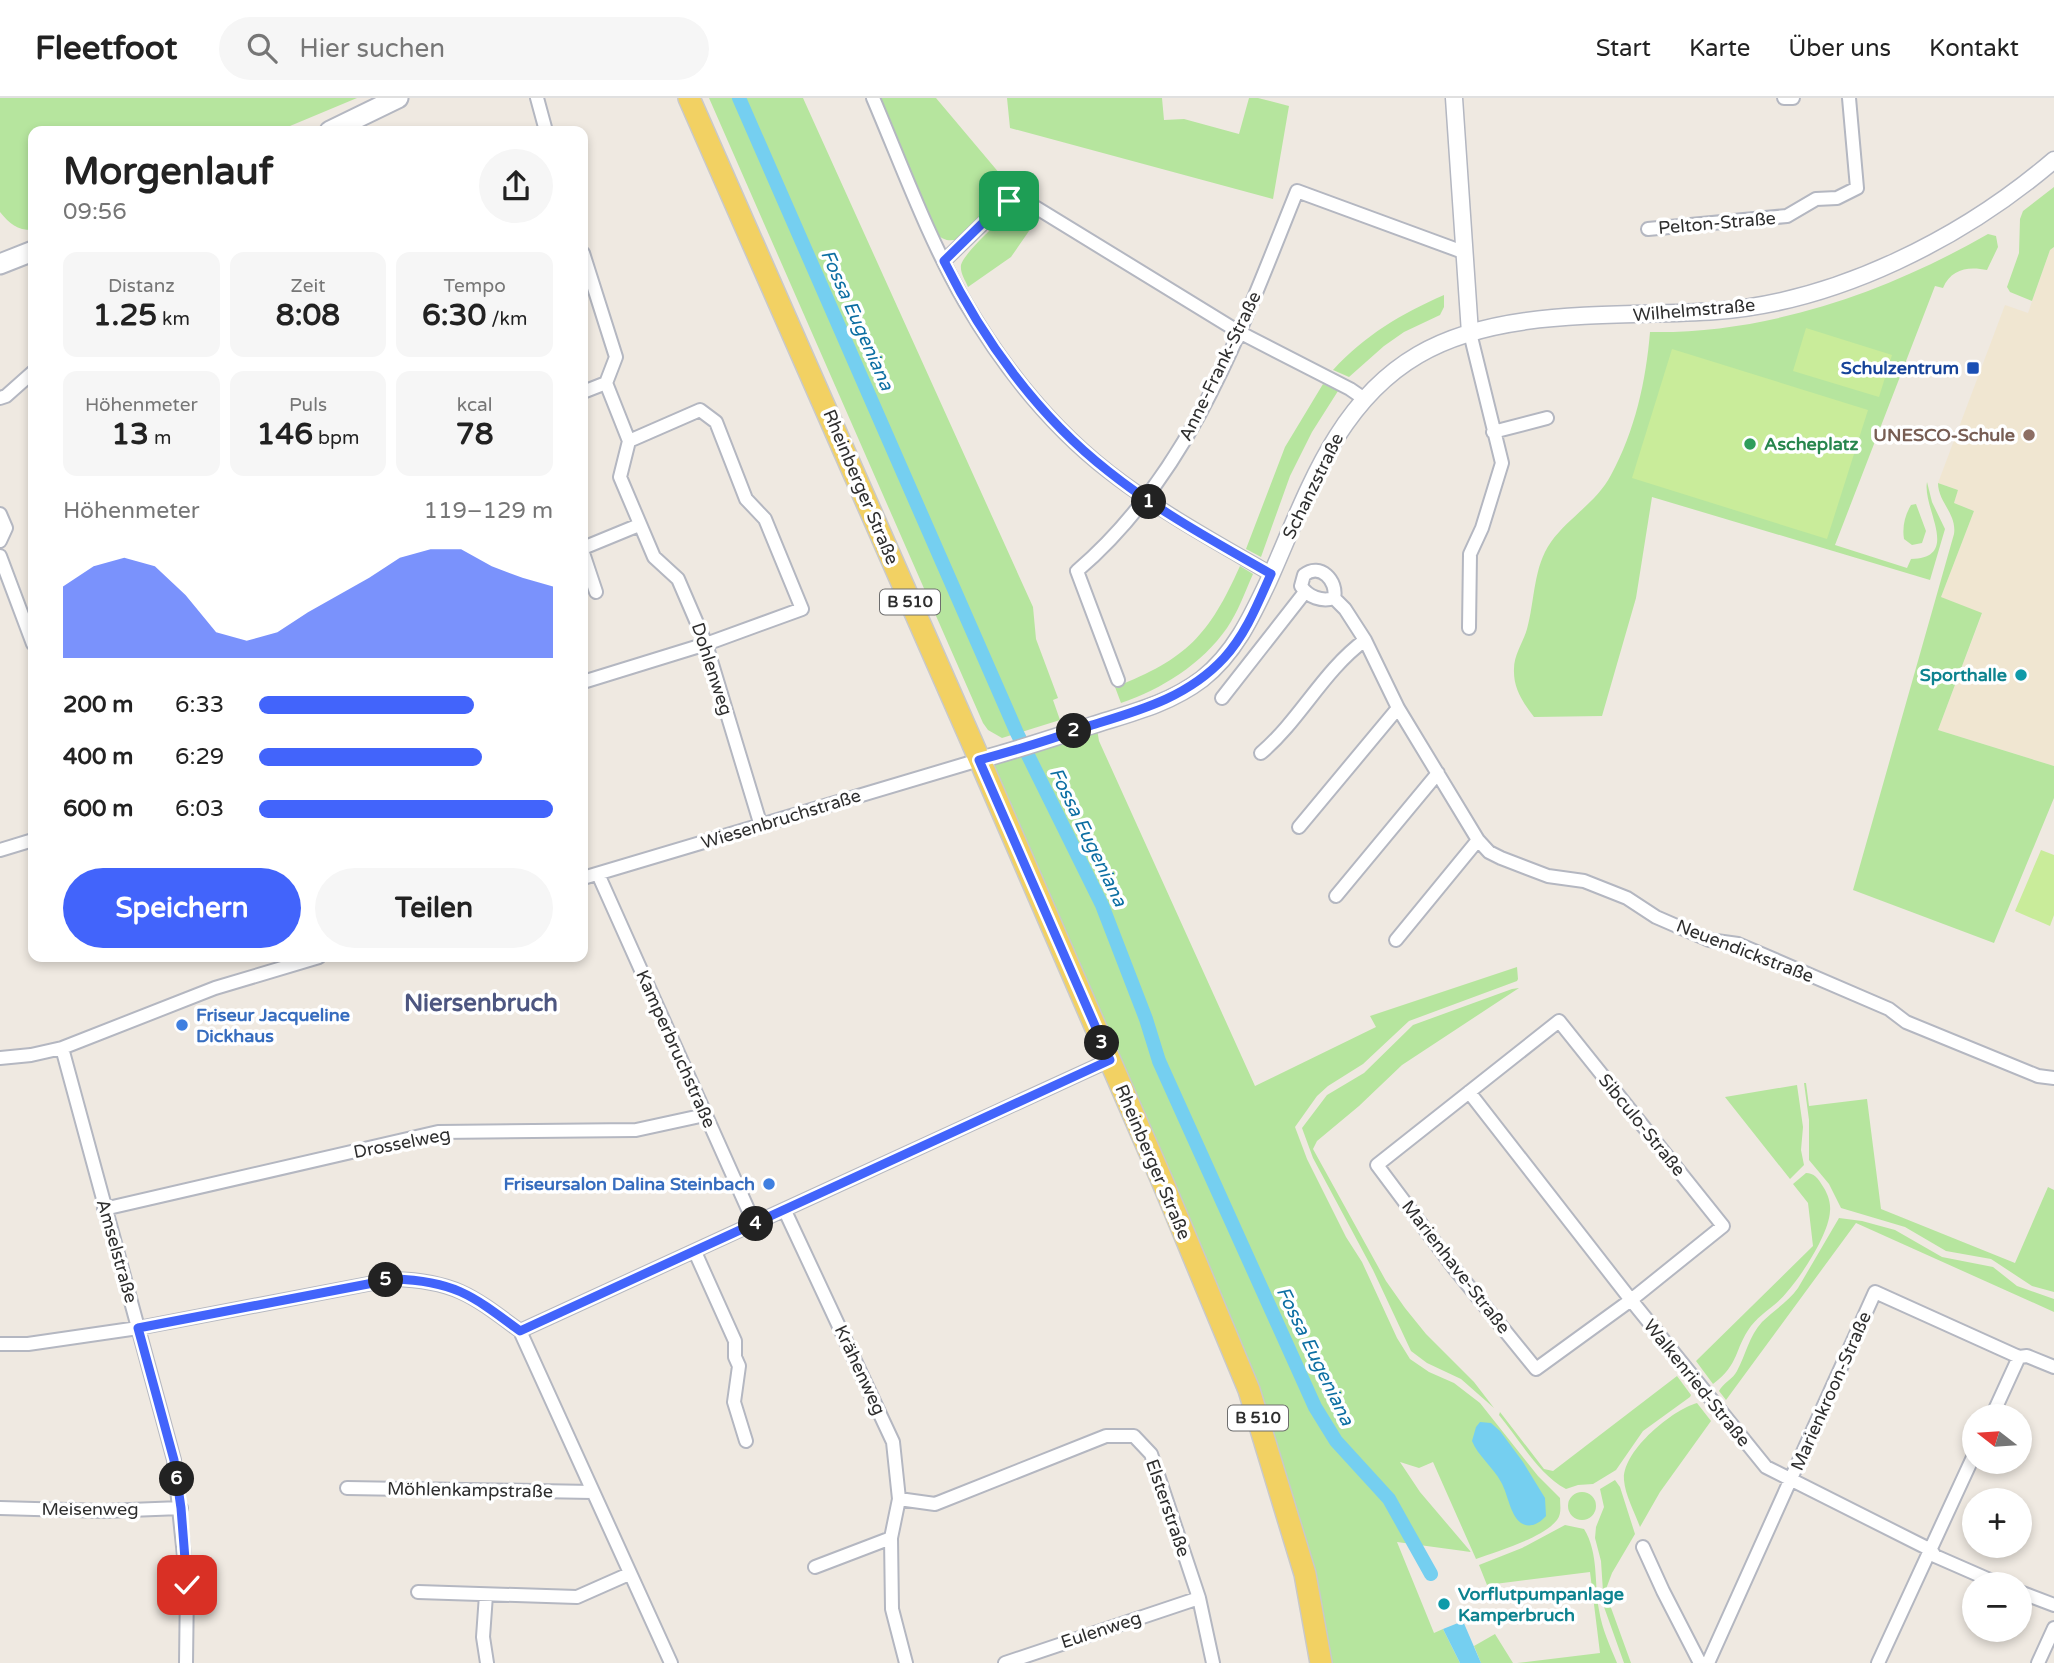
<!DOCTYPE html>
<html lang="de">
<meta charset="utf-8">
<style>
body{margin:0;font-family:"Varela Round",sans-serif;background:#f6f6f6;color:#222;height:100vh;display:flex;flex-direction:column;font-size:26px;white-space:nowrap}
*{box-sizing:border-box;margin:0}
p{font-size:23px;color:#767676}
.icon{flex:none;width:38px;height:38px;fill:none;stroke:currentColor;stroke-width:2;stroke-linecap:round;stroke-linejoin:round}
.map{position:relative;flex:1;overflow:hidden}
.drawer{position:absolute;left:28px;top:28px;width:560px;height:836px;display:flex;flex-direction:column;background:#fff;border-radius:14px;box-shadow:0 4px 10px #0003}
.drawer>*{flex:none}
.needle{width:46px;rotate:287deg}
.tools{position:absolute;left:1962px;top:1306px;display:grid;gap:14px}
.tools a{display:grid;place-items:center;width:70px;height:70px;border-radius:50%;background:#fff;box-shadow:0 4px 10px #0003;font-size:35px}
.pin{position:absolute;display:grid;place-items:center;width:60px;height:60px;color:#fff;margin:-30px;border-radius:14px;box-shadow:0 4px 10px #0006}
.km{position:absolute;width:35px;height:35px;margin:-18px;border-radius:50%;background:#222;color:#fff;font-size:19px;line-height:35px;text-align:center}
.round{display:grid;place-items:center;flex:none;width:74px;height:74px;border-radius:37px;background:#f6f6f6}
.overview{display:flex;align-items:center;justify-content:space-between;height:119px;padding:0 35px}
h1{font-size:38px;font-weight:700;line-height:52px}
.figures{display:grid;grid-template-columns:repeat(3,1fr);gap:10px;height:119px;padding:7px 35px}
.figures div{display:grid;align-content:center;border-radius:14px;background:#f6f6f6;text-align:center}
.figures b{font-size:30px;font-weight:700}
.figures small{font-size:19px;font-weight:400}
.figures p{font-size:19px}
.chart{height:196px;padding:14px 35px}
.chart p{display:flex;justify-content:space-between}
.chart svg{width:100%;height:126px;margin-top:7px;fill:#4264fb;opacity:.7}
.primary-button{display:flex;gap:14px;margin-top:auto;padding:14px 35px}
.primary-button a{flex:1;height:80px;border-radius:42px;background:#4264fb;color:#fff;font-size:28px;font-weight:700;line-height:80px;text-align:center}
.primary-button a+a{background:#f6f6f6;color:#222}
ul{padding:0 35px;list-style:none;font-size:23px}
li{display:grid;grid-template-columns:112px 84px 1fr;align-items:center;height:52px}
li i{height:18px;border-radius:9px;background:#4264fb}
header{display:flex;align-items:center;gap:42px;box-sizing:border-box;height:98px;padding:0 35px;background:#fff;border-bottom:2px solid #e0e0e0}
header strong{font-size:33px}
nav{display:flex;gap:38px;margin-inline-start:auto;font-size:24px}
.search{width:490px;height:63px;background:#f6f6f6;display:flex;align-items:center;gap:18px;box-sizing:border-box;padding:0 24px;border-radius:38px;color:#767676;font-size:26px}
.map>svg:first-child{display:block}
.education{fill:#f0e6d1}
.green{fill:#b6e59e}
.pitch{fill:#c9ec9a}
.water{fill:#75cff0}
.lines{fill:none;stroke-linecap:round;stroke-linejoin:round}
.canal{stroke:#75cff0;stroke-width:14}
.minor-casing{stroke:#b4b7c1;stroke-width:16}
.tertiary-casing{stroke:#b4b7c1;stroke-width:19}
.secondary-casing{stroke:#b4b7c1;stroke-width:23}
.primary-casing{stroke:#c9c9c9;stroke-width:24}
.minor{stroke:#fff;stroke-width:12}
.tertiary{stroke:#fff;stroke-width:16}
.secondary{stroke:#fff;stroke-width:19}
.primary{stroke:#f2d163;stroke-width:21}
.route-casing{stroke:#fff;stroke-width:14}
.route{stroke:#4264fb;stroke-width:9}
.transit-dot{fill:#1a4fb4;stroke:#fff;stroke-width:2.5}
.education-dot{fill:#8d6e63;stroke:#fff;stroke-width:2.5}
.leisure-dot{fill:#2e9e5b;stroke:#fff;stroke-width:2.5}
.culture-dot{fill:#0f9aa8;stroke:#fff;stroke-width:2.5}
.shop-dot{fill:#3f7fe0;stroke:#fff;stroke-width:2.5}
.labels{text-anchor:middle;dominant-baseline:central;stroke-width:7;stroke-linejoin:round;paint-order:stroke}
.shield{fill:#fff;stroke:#6d6d6d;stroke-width:2}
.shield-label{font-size:16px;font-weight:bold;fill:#2e2e2e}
.street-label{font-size:18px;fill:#2e2e2e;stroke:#fff}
.transit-label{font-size:18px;font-weight:bold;fill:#164399;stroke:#fff;text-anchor:end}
.education-label{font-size:18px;font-weight:bold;fill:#785e54;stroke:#fff;text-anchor:end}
.leisure-label{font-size:18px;font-weight:bold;fill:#27864d;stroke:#fff;text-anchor:start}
.culture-label{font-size:18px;font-weight:bold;fill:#0d838f;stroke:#fff;text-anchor:end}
.shop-label{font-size:18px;font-weight:bold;fill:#366cbe;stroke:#fff;text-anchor:start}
.water-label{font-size:19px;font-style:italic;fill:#0d6fa3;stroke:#fff}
.district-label{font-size:24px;font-weight:bold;fill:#4d5680;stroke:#fff}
</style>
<header>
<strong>Fleetfoot</strong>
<div class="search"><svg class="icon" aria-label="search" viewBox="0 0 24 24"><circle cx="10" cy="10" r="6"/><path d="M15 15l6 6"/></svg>Hier suchen</div>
<nav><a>Start</a><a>Karte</a><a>Über uns</a><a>Kontakt</a></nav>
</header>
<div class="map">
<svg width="2054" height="1565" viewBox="0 0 2054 1565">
<rect width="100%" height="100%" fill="#efe9e1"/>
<path class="education" d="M2054,149V668L1938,632L1982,516L1941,499L1974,413L1954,405L1958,392L1938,385L2005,207L2028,215L2050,152Z"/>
<path class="green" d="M0,0H357L278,33H33L32,132C17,132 10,126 0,114Z
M709,0H803L1033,509L1036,541L1058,600L1053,602L1060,622L1002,640L988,632L983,625Z
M879,0H936L1011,89L1018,86L1019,94C992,95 977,126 958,141C950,144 942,142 936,135Z
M1007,0H1162L1164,22L1184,21L1239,36L1249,0H1258L1289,8L1273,101L1010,30Z
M2054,89V149L2050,152L2032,203L2010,194L2007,189L2019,155L2020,121L2023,113Z
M1018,111L1026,113L1038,120L1011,159L968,189C965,182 960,175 961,167C963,156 1007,114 1018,111Z
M1988,136L1996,138L1998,149L1987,172C1968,168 1951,171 1943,190L1935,188L1835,447L1907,470L1911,461C1962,460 1922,410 1927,384L1932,404L1945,431L1930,482L1652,399L1636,500L1602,618L1534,619C1523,605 1513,590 1514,571C1514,556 1523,545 1527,531C1535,503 1533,469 1551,444C1568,420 1597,404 1611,377C1635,333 1646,283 1650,234C1768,236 1887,194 1988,136Z
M1444,197V209L1440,217L1404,234L1384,248L1349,279L1333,272C1365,237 1401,216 1444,197Z
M1323,286L1338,293L1312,334L1290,378L1261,459L1246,451L1285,349Z
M1938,385L1958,392L1954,405L1974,413L1941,499L1982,515L1938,632L2054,668V700L1994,845L1853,792L1954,436C1957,416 1938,404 1938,385Z
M1916,406L1926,433L1922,445L1912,447L1904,441C1902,429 1905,417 1911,407Z
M1240,468L1253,476C1245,494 1238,514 1227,530C1202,566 1162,591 1121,605L1115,589C1187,561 1209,537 1240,468Z
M1097,631L1099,643L1255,988L1376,929L1370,918L1517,869L1518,881L1517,883L1409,923L1363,966L1328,988L1317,998L1295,1029L1307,1061L1346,1139L1362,1164L1397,1240L1410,1261L1429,1274L1454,1285L1480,1305L1538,1378L1560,1400C1560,1407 1562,1416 1557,1422C1543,1440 1498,1453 1476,1461L1433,1364L1419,1370L1400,1364L1420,1394L1471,1454L1397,1444L1434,1535L1443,1531L1460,1565H1321L1281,1393L979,662Z
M1519,890L1402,967L1359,1008L1317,1043L1313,1051L1386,1183L1405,1210L1426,1236L1474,1284L1494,1310L1461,1281L1427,1265L1411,1253L1373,1172L1313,1060L1302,1030L1327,997L1364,975L1413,927L1512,891Z
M1804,985H1806L1809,1008L1867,1001L1881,1111L2015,1165L2048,1089L2054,1092V1194L2032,1188L1991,1161L1946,1153L1905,1129L1841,1110L1829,1086L1809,1062V1022Z
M1797,987L1803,1029L1801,1052L1804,1067L1790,1081L1725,999Z
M1806,1075C1814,1075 1818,1080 1822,1087C1827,1094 1831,1104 1830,1113C1829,1136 1802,1177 1787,1194C1777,1207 1762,1214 1751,1228C1734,1251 1740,1266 1713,1286L1696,1263L1813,1148L1808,1105L1793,1086Z
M1839,1120L1862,1123L1895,1132L1942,1159L1993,1169L2017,1188L2054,1201V1214L1856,1125L1726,1302L1719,1293C1723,1285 1733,1281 1737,1273C1746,1256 1749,1238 1762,1224C1774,1212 1788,1204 1798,1190Z
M1677,1278L1691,1297L1690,1299L1643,1333L1616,1372L1593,1386L1578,1387L1566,1391C1538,1376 1519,1341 1499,1317L1500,1314L1544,1371L1553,1373Z
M1697,1305L1711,1323L1660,1394L1640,1429C1635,1415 1625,1397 1624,1382C1622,1353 1672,1312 1697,1305Z
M1615,1382L1620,1389L1635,1436L1612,1475L1606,1491L1610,1507L1631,1565H1624L1604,1509L1601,1463L1595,1440L1596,1429L1604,1409L1600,1391Z
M1568 1408a14 14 0 1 1 28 0a14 14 0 1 1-28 0Z
M1565,1427L1584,1431C1599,1455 1594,1486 1599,1512C1602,1531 1610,1548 1617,1565H1517L1600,1555L1590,1474L1487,1487L1479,1467L1522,1450Z
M1495,1536L1513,1565H1481L1474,1548Z"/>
<path class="pitch" d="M1806,230L1892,257L1879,299L1793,273Z
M1672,251L1868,312L1827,441L1632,380Z
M2041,752L2054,757V817L2050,828L2015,813Z"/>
<path class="water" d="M1480,1324L1491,1325L1500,1333L1523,1364L1545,1400L1546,1418C1540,1425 1530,1431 1521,1425C1510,1417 1508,1396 1501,1384C1493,1369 1478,1358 1472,1343L1476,1329Z
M1463,1523L1481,1565H1460L1443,1531Z"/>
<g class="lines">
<path class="canal" d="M739,0L1017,635L1102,807L1146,921L1159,963L1315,1309L1336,1343L1389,1401L1431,1476"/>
<defs>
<path id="minor" d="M537,0L546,33
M873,0C902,68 928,140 965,204C1002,267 1051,329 1109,374C1159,413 1216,444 1271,476
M1784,0H1793
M1648,131L1787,118L1816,101L1837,100L1857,90L1849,0
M583,155L616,259L606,285L629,343L620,379L654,459L678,481L706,546L761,728
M944,163L1004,105L1014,102L1027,104L1239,234L1350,291L1363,300
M583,294L606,285
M0,300L6,298L33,274
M1493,334L1547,320
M0,416L6,430L0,443
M583,450L639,427
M583,455L596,494
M0,458L33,546
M1334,500C1322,504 1308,499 1301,488L1304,477C1320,464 1338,483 1334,500L1345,511L1365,542L1398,610L1478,742L1489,754L1501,760L1548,778L1584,783L1627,800L1656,819L1709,842L1738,846L1889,911L1906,924L2038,978L2054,980
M1469,530L1470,456L1482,430L1502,365L1470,235
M1118,582L1077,473C1192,375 1242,229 1297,93L1463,154
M583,584L706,546L802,511L765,421L746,401L716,324L700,312L629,343
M1222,600L1305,494
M1261,655C1300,622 1323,573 1365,542
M1299,729L1398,610
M0,752L33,742
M598,776L755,1127
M583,780L979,662
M1336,798L1438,675
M1396,842L1478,742
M1559,923L1723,1128L1631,1202L1536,1271L1454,1170L1377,1067Z
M62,950L174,1362L187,1487L186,1565
M0,960L31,957L62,950L215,890L319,859
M1469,994L1631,1202L1766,1369L1931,1452L1935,1458L1999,1486
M104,1111L438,1034L636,1032L705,1017
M785,1113L893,1344L899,1401L891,1440L892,1511L906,1565
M695,1154L735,1243V1259L739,1268L734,1304L746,1343
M520,1233L1110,962
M0,1246H28L138,1230L394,1181C455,1183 473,1198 520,1233L671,1565
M2019,1259L2027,1258L2054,1269
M347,1390L593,1394
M899,1401L935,1406L1106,1338H1134L1151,1356L1199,1500L1213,1565
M0,1410L104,1413L181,1410
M1643,1449L1663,1493L1700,1565
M815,1469L891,1440
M418,1494L577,1499L629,1476
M2020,1494L2054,1507
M486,1497L483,1539L487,1565
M1005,1565L1199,1500
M1708,1565L1875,1194L2019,1259L1992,1318
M1878,1565L1974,1357
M2038,1565L2054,1530"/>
<path id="tertiary" d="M1454,0L1470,235
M979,662C1017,652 1055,639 1093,627C1131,615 1169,606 1202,581C1234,556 1251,520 1268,484C1306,400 1334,306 1418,257C1501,208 1621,220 1716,213C1837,204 1963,140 2054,62"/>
<path id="secondary" d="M330,33L398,0
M0,166L33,153"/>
<path id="primary" d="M689,0L971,642L1163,1085L1249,1292L1305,1476L1321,1565"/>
</defs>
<use href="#minor" class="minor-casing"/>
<use href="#tertiary" class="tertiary-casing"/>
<use href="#secondary" class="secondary-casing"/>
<use href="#primary" class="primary-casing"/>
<use href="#minor" class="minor"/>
<use href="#tertiary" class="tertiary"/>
<use href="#secondary" class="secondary"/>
<use href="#primary" class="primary"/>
</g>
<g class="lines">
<defs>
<path id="route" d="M187,1487L181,1410L174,1362L138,1230L394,1181C455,1183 473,1198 520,1233L1110,962L979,662C1017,652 1055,640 1092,627C1141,612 1188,599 1224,560C1246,536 1258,505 1271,476C1215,444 1158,413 1108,373C1038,318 983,242 944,163L1000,108L1009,103"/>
</defs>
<use href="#route" class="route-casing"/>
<use href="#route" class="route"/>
</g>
<rect class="transit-dot" x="1966" y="263" width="14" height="14" rx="3.5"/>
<circle class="education-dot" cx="2029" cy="337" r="7"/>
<circle class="leisure-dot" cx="1750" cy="346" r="7"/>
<g class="culture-dot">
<circle cx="2021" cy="577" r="7"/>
<circle cx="1444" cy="1506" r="7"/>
</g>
<g class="shop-dot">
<circle cx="182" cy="927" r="7"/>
<circle cx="769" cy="1086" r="7"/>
</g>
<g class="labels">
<g class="shield">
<rect x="880" y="491.5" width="60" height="25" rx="5"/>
<rect x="1228" y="1307.5" width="60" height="25" rx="5"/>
</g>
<g class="shield-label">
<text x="910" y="504">B 510</text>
<text x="1258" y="1320">B 510</text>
</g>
<g class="street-label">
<text transform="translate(1717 125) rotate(-5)">Pelton-Straße</text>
<text transform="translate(1694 212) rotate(-5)">Wilhelmstraße</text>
<text transform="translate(1220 268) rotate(-64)">Anne-Frank-Straße</text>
<text transform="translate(1313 388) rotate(-64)">Schanzstraße</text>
<text transform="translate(861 389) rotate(67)">Rheinberger Straße</text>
<text transform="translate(712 571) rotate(72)">Dohlenweg</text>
<text transform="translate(781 721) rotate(-17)">Wiesenbruchstraße</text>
<text transform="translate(1745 853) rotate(21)">Neuendickstraße</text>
<text transform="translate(676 951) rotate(66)">Kamperbruchstraße</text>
<text transform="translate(1642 1027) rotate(51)">Sibculo-Straße</text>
<text transform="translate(402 1045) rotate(-11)">Drosselweg</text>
<text transform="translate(1153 1064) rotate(67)">Rheinberger Straße</text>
<text transform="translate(117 1153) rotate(74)">Amselstraße</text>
<text transform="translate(1456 1169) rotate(52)">Marienhave-Straße</text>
<text transform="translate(860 1272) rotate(65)">Krähenweg</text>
<text transform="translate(1697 1285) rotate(51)">Walkenried-Straße</text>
<text transform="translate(1831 1293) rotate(-66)">Marienkroon-Straße</text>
<text transform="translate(470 1392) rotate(1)">Möhlenkampstraße</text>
<text transform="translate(1168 1410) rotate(71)">Elsterstraße</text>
<text x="90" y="1411">Meisenweg</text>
<text transform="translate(1101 1532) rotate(-18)">Eulenweg</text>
</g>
<g class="transit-label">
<text x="1959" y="270">Schulzentrum</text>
</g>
<g class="education-label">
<text x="2015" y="337">UNESCO-Schule</text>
</g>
<g class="leisure-label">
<text x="1764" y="346">Ascheplatz</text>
</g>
<g class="culture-label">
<text x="2007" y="577">Sporthalle</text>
<text x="1458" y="1496" text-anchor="start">Vorflutpumpanlage<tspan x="1458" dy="21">Kamperbruch</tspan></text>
</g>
<g class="shop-label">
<text x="196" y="917">Friseur Jacqueline<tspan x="196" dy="21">Dickhaus</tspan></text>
<text x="755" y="1086" text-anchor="end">Friseursalon Dalina Steinbach</text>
</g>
<g class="water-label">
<text transform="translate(857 222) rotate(66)">Fossa Eugeniana</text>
<text transform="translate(1088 739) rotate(64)">Fossa Eugeniana</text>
<text transform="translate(1315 1258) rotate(64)">Fossa Eugeniana</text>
</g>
<g class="district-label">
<text x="481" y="905">Niersenbruch</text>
</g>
</g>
</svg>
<div class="tools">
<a><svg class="needle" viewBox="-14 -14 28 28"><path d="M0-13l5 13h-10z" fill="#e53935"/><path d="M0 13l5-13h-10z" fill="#767676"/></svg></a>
<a>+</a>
<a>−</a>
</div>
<div class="pin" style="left:1009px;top:103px;background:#1e9e55"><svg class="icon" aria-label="arrive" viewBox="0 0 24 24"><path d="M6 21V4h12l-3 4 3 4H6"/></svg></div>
<div class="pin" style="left:187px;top:1487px;background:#d93025"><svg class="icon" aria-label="check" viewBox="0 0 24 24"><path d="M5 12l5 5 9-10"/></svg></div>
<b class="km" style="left:1149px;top:404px">1</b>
<b class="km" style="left:1074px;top:633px">2</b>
<b class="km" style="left:1102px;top:945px">3</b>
<b class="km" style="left:756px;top:1126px">4</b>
<b class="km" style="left:386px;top:1182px">5</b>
<b class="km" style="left:177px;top:1381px">6</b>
<section class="drawer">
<div class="overview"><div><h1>Morgenlauf</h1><p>09:56</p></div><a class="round"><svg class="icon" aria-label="share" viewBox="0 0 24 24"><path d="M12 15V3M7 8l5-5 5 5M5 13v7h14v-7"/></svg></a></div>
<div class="figures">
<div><p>Distanz</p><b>1.25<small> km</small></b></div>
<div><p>Zeit</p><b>8:08</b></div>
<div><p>Tempo</p><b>6:30<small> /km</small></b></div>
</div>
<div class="figures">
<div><p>Höhenmeter</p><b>13<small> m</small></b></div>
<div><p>Puls</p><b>146<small> bpm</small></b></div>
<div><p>kcal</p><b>78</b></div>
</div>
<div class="chart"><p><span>Höhenmeter</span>119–129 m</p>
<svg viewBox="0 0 160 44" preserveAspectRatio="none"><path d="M0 44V19L10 12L20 9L30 12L40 22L50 35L60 38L70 35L80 28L90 22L100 16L110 9L120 6L130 6L140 12L150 16L160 19V44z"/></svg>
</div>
<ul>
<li><b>200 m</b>6:33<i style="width:73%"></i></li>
<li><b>400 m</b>6:29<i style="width:76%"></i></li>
<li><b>600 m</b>6:03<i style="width:100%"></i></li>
</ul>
<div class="primary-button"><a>Speichern</a><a>Teilen</a></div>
</section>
</div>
